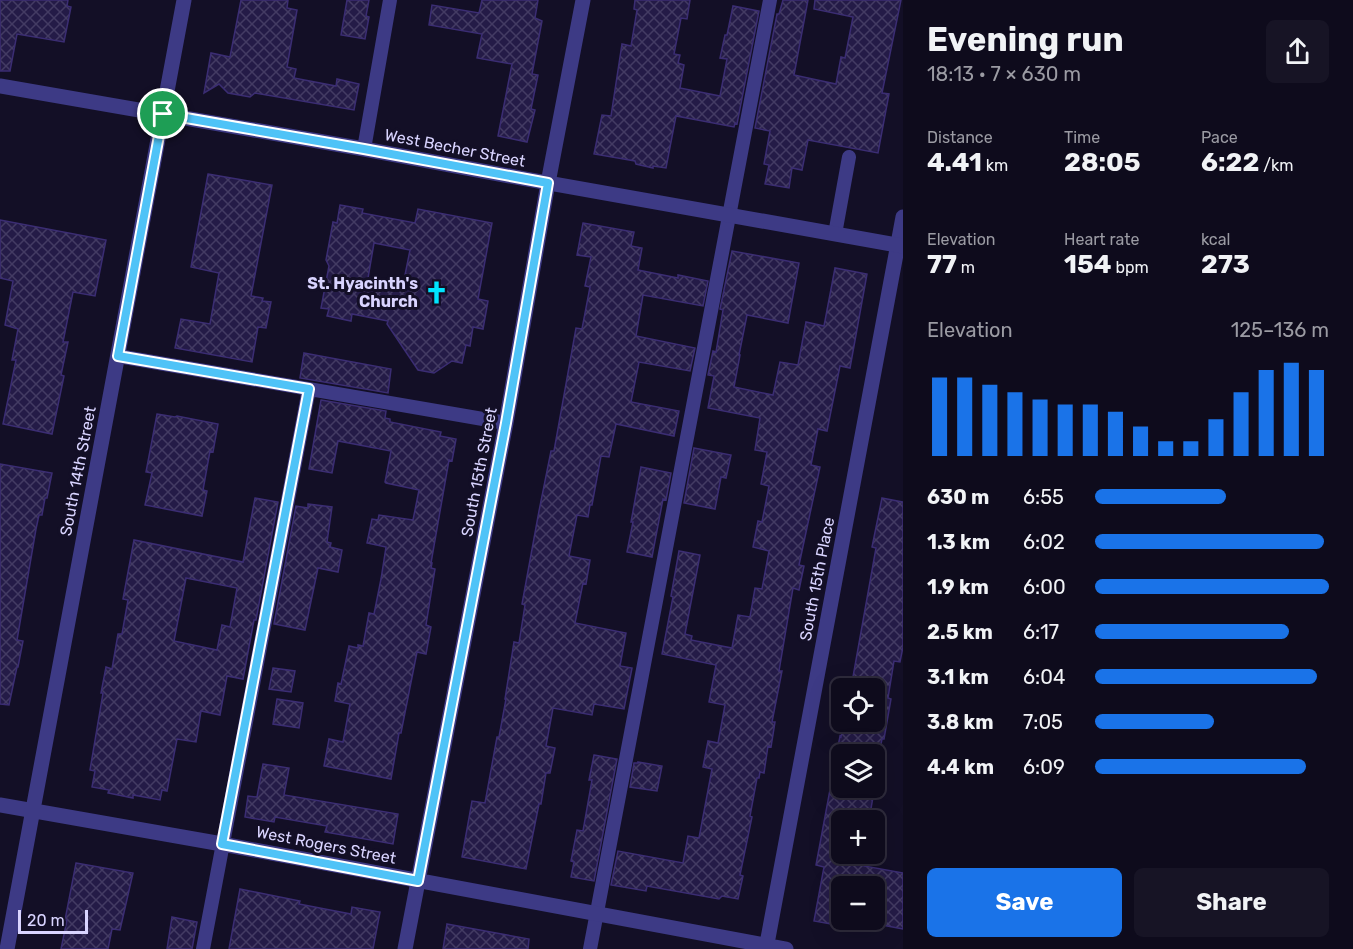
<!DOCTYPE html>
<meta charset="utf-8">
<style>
body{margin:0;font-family:Rubik,sans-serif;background:#171425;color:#f1f3f6;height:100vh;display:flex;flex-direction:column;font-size:22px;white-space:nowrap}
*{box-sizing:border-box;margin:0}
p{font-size:20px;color:#9b9ba3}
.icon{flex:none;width:33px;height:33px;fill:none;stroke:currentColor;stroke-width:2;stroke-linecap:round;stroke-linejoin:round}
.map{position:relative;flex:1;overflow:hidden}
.drawer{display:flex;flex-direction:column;background:#0e0b1c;width:450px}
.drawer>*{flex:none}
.buttons{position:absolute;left:831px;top:678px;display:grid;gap:12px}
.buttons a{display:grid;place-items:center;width:54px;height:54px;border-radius:9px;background:#0e0b1c;box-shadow:0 6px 24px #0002,0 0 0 2px #2e2b3b;font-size:30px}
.scale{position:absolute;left:18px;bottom:15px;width:70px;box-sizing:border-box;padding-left:6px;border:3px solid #d9d4ff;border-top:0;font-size:16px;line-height:21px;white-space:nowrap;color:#d9d4ff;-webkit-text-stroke:4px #130f26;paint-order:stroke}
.pin{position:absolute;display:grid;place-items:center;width:51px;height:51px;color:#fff;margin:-26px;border:3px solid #fff;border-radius:50%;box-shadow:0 2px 6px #0007}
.round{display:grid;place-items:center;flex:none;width:63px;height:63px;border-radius:9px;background:#171425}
.head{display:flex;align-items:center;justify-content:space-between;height:102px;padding:0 24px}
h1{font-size:33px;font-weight:700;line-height:45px}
.metrics{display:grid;grid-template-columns:repeat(3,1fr);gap:9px;height:102px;padding:6px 24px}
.metrics div{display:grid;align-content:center}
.metrics b{font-size:26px;font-weight:700}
.metrics small{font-size:16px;font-weight:400}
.metrics p{font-size:16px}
.chart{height:168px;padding:12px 24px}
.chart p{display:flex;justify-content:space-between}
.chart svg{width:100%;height:108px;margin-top:6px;stroke:#1a73e8;stroke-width:6}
.action{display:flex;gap:12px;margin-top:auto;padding:12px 24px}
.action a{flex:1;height:69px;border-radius:9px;background:#1a73e8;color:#fff;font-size:24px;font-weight:700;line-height:69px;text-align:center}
.action a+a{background:#171425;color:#f1f3f6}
ul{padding:0 24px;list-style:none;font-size:20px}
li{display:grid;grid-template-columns:96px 72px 1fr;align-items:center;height:45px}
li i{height:15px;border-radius:8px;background:#1a73e8}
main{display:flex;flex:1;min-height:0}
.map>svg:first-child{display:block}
.building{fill:url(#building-cross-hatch);stroke:#3b2d73;stroke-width:1.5;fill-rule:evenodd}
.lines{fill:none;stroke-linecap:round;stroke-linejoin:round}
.service{stroke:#3d3a85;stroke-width:14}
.minor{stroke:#3d3a85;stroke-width:15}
.tertiary{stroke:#3d3a85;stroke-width:15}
.route-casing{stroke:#fff;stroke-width:12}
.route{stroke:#4fc3f7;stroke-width:8}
.labels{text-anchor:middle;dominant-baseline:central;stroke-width:6;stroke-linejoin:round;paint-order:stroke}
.street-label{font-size:16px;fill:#d9d4ff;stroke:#130f26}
.poi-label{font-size:16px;font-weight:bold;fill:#d9d4ff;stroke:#130f26;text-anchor:end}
</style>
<main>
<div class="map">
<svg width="903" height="949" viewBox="0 0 903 949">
<defs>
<pattern id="building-cross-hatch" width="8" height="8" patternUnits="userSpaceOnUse" patternTransform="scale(1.5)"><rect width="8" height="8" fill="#241b47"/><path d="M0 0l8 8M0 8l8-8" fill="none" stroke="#433b63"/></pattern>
</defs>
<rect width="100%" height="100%" fill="#130f26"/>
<path class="building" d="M0,0H68L67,6L71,7L64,42L17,34L10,71H0Z
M241,0H288L287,8L297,10L287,67L296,69L294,78L336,86L337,79L359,84L354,110L255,93L250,97L228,93L219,84L204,93L211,53L230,57Z
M347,0H369L366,16L369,17L365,39L341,35Z
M482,0H538L535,18L542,21L532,74L538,75L531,109L535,110L527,142L498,136L512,64L477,58L482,34L429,25L432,5L479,13Z
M635,0H690L687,19L681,18L674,54L680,55L678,63L684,65L680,88L720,96L727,59L720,58L725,35H727L733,6L759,11L737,124L735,123L734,127L676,116L666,168L653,166V168L636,164L635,161L594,154L602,115L611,116L622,44L631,46L637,10L634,9Z
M783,0H808L794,75L836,84L841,57L845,58L853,17L814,9L815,0H901L882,93L889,94L878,153L808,140L802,170L792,168L789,188L765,184L769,165L764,164L770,131L755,128L777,14H779Z
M208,174L272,185L251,296L263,298L262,301L271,302L266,328L258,327L252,362L175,348L181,319L210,324L219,273L191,267Z
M340,205L363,209L362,213L415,223L418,209L492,223L478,299L488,301L483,329L473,327L470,346L466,345L462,363L452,361L434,373L418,370L387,324L388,321L352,314L351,321L327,316L329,309L321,308L329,266L326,260L333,222L337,223ZM374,243L410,250L403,285L368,278Z
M0,220L106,240L95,296L73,292L63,342H68L61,375L64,376L52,434L3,424L16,360H12L18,329L5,325L13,281L0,278Z
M583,223L634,232L631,246L642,248L638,270L678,278V275L708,281L703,306L643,295L636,336L695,348L690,371L639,362L631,402L679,411L674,436L616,424L609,457L601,456L592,505H590L588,517L577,515L569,556L590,560L586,584L583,583L575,623L626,633L620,666L632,668L624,709L594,704L592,715L553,708L546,746L555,748L550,773H546L541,804H539L526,869L462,857L472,801L485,803L497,737H499L506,699H505L514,642L519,643L525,605L522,604L539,511L551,451H554L576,328L582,329L590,287L585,286L591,257L577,255Z
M732,251L799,263L788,323L747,315L739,355H740L734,387L773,395L780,362L798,365L806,322L824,326L835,268L867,274L850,368L840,366L827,431L818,429L811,465L820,467L799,565L804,566L799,590L793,588L779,671H782L772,722H775L771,747L768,746L764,773L760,772L759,778H757L750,816L752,817L740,875L743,876L738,899L722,896L719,899L647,886L646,891L611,885L618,851L683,863L688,836L699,838L712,769L703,767L708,741L718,743L725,705L709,702L716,665L662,654L673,597L671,596L679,551L700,555L685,634L692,636L691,640L732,648L738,615L750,617L755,588L762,589L769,551L753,547L758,521L762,522L769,486L761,484L767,452L755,450L760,418L708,408L714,376L708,375L713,351L716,352L723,310L720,309Z
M304,353L391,369L388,393L300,378Z
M321,400L386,411L385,418L390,419V422L441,432L440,436L456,439L452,461L449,460L431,563H432L431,568L435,569L426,625L431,627L426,654L417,652L401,733H399L391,779L324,766L329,739L343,742L350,704L335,701L338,683L341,684L349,646L358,648V645L363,646L369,613L374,614L381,579L386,547L367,543L372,519L378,520L379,515L413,520L419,490L386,483L385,482L391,451L338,441L332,473L309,469Z
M157,414L175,417L177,416L218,424L213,452L210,451L203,490L207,491L202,516L145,505L152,473L146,472Z
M694,448L731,455L726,478L721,477L715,509L684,503Z
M0,464L52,473L47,498H45L42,515H39L36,529L17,640L23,641L18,667H17L9,705L0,704Z
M641,467L671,473L666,500L663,499L652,557L627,552L633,522H631Z
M255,498L278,502L256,620H254L243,679L227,676L220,715L201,711L196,742L177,739L167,791L162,790L160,800L133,795V798L108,793L109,790L92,787L95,771L90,770L103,693H101L106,667L112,669L118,634H122L128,600L123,599L134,540L243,562ZM186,578L237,588L230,627L222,625L217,650L174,641Z
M882,498L903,502V647L900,662L894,661L888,698L891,699L884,739H882L874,778V754H842V788H873L871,797H873L869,820L861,818V820H842V854H854V855L866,857L864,866L903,873V929L866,922L865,930L814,921L824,867L816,865L840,736L841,737L844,722H874V688H851L876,548L872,547ZM842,886H874V920H842Z
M308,504L332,507L327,542L331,543L330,547L342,550L338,572L318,568L305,630L274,624L296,506L308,508Z
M273,668L295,671L291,692L269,689Z
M277,699L303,703L299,728L273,724Z
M594,755L617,759L594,881L571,877L574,862L571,861L577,830L583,831L592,780H589Z
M638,762L662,766L657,791L630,787L634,763H638Z
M263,764L289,768L284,795L398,814L393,844L325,832L327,826L275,817L274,822L245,817L248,796L257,797Z
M76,863L133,873L120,930L112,929L108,949H61L67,920H65Z
M240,889L300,901L299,904L351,914L352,907L380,912L373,949H229Z
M172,917L197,922L192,949H167Z
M447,924L529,939L528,949H443Z"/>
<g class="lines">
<path class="service" d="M364,149L390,0
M835,234L849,157
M118,356L506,423
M203,949L309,389
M590,949L770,0"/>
<path class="minor" d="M0,805L222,844L786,949
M7,949L184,0
M405,949L506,423L548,183L583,0
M766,949L903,217"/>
<path class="tertiary" d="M0,86L364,149L526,179L903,246"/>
</g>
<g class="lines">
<defs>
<path id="route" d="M163,114L364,149L548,183L506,423L418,881L222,844L309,389L118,356Z"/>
</defs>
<use href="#route" class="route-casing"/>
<use href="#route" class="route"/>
</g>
<defs>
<symbol id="church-bare" viewBox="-9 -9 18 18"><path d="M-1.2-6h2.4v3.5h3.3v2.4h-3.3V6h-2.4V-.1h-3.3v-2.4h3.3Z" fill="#00e5ff" stroke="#130f26" stroke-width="2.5" paint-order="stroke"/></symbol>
</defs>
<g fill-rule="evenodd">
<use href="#church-bare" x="420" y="276" width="33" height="33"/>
</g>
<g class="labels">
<g class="street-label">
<text transform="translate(455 148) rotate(11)">West Becher Street</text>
<text transform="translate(78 471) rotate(-79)">South 14th Street</text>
<text transform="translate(479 472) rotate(-79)">South 15th Street</text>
<text transform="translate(817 579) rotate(-79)">South 15th Place</text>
<text transform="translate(326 845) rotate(11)">West Rogers Street</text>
</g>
<g class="poi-label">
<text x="418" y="283">St. Hyacinth's<tspan x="418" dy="18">Church</tspan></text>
</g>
</g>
</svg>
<div class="buttons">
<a><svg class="icon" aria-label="locate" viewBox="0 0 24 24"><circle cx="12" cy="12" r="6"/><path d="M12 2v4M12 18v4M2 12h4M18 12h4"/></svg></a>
<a><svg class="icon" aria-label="layers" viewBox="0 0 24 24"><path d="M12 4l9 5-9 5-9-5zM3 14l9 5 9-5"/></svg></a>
<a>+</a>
<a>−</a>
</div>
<div class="scale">20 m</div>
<div class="pin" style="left:163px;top:114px;background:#1e9e55"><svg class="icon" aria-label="arrive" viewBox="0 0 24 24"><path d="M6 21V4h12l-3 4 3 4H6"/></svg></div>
</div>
<section class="drawer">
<div class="head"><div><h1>Evening run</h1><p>18:13 · 7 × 630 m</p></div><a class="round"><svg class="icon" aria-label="share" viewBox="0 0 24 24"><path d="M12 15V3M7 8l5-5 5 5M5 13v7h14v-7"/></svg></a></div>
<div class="metrics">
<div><p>Distance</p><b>4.41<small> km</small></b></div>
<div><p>Time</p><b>28:05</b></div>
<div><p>Pace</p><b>6:22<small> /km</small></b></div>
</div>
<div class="metrics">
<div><p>Elevation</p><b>77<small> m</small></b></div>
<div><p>Heart rate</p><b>154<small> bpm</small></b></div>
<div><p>kcal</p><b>273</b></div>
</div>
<div class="chart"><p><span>Elevation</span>125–136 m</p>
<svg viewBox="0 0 160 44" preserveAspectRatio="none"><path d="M5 44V12M15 44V12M25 44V15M35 44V18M45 44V21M55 44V23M65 44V23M75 44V26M85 44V32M95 44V38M105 44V38M115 44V29M125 44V18M135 44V9M145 44V6M155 44V9"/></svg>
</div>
<ul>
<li><b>630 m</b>6:55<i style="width:56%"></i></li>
<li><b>1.3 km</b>6:02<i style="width:98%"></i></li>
<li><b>1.9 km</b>6:00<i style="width:100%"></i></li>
<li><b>2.5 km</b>6:17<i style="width:83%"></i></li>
<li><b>3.1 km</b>6:04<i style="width:95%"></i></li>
<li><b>3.8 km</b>7:05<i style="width:51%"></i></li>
<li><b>4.4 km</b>6:09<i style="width:90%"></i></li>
</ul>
<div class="action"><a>Save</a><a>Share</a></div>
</section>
</main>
